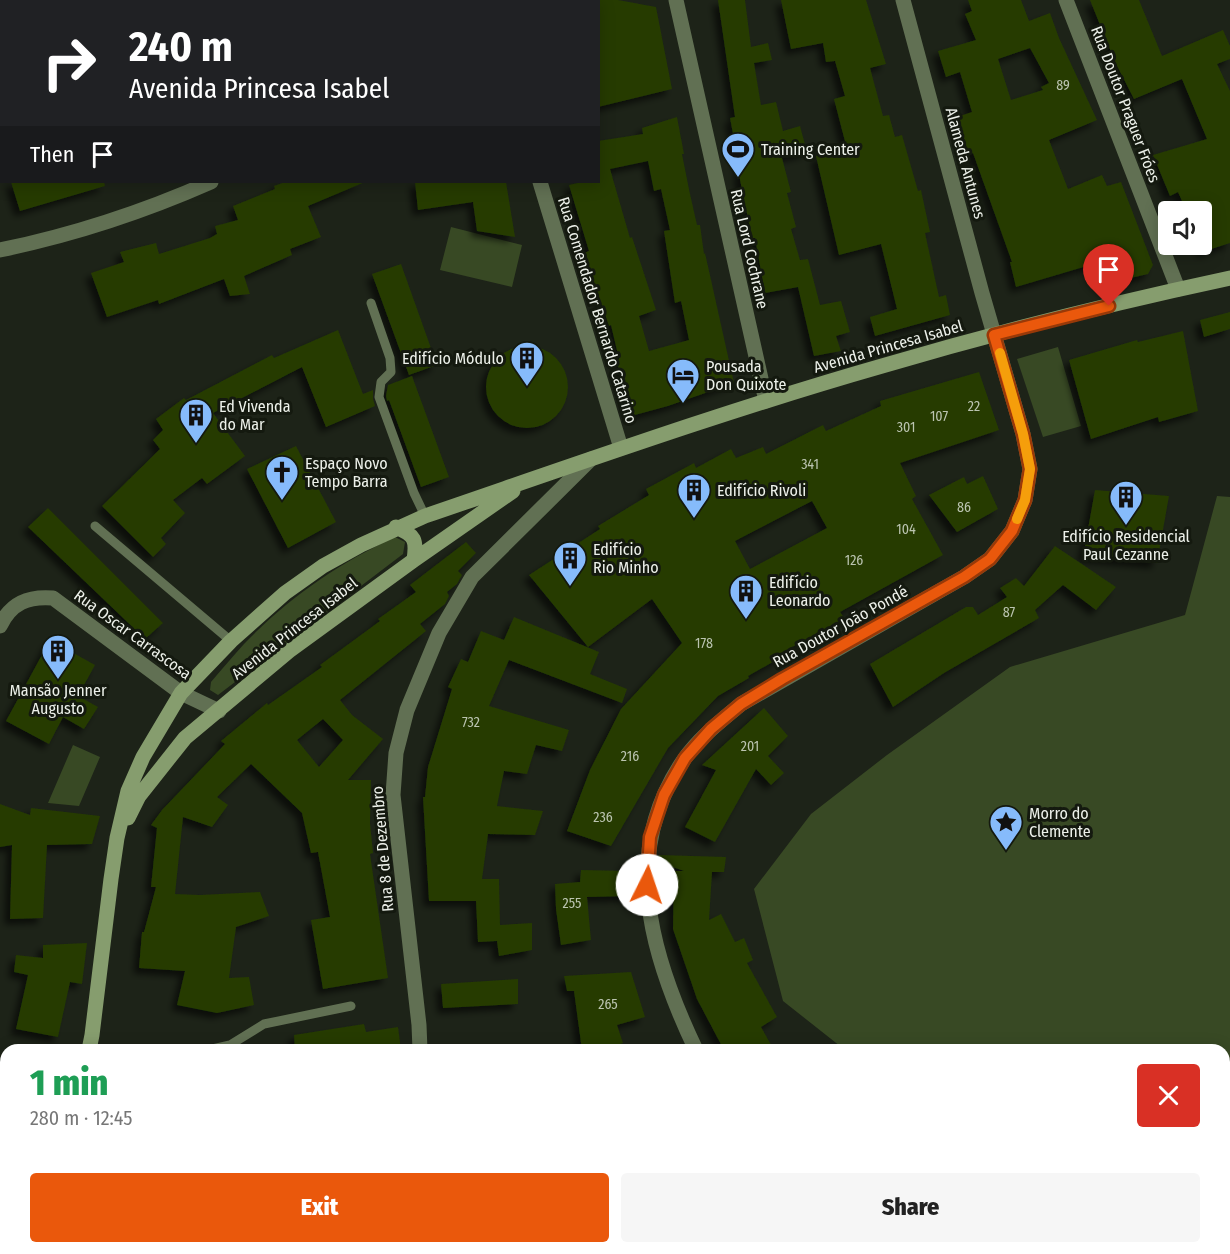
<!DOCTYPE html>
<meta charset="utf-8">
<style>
:root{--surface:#fff;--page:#f6f6f6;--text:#222;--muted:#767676;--accent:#ea580c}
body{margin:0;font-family:"Fira Sans Condensed",sans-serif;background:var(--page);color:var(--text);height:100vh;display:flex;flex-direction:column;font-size:22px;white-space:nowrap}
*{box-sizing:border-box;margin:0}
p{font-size:20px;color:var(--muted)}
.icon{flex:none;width:33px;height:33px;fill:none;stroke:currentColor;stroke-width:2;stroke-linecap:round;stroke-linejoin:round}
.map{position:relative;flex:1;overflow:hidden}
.sheet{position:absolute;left:0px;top:1044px;width:1230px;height:210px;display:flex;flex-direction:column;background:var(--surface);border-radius:18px 18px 0 0;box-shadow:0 3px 15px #0003}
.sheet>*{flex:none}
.guide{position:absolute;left:0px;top:0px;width:600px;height:183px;box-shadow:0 3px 15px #0003;background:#202124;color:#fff;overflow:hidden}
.fabs{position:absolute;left:1158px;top:201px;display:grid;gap:12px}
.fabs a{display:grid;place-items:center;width:54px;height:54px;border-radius:6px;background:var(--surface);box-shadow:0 3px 15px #0003;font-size:30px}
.pin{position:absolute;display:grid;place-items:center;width:51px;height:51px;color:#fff;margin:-62px -26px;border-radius:50% 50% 50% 0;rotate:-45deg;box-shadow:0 0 6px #0007}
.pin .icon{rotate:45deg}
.me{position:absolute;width:66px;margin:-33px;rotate:4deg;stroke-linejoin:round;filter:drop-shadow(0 0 4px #0008)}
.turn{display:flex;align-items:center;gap:21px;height:126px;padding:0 30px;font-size:27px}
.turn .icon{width:78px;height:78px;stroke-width:2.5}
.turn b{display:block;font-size:42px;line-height:51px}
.then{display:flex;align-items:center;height:57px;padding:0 30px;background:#0003;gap:12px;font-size:22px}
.round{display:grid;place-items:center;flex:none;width:63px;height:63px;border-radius:6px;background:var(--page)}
.overview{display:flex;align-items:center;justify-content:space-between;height:102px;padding:0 30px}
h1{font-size:36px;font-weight:800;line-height:45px;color:#1e9e55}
.primary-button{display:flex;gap:12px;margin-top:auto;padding:12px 30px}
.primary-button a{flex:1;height:69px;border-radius:6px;background:var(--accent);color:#fff;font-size:24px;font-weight:800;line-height:69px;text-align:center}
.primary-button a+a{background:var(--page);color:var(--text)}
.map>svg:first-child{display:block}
</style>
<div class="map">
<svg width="1230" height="1254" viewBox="0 0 1230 1254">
<defs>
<filter id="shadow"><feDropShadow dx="-5.5" dy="5.5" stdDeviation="3" flood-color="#0009"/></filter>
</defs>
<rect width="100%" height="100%" fill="#1d2318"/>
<path fill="#384924" d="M451 227 522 245 512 287 440 270Z
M1058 347 1081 426 1043 437 1017 359Z
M1217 496 1230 497V1232L1224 1231V1050H845L783 1001 754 889 811 814 887 755 1010 667 1185 615Z
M395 537 405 542 403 554 218 695 210 690 211 682C222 669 233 656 244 644 287 599 339 563 395 537Z
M73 745 100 757 79 806 48 803Z"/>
<path fill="#253b02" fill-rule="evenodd" filter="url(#shadow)" d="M598 0H618L656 7 672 89 598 107Z
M718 0H745L751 47 768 43 772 60 754 63 761 105 776 102 783 131 800 126 807 152 782 158 791 192 787 193 796 227 791 229 800 260 808 259 820 305 841 301 850 332 836 336 841 351 814 356 798 287 765 293 755 238H752L739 175H741L730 118 735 117Z
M781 0H866L886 64 870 68 883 116 889 115 895 137 902 135 918 191 921 190 930 232 925 233 939 297 946 295 950 315 875 336 870 317 897 309 881 244 839 255 816 156 847 149 834 99 845 96 835 61 826 62 823 43 791 49Z
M968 0H1021L1029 21 1050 13 1059 38 1097 120 1049 140 1068 189 1102 175 1107 186 1121 182 1153 265 1148 274 1104 284 1097 263 1016 287 1010 262H1012L973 153 969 155 957 117 972 112 960 72 946 77 938 51 976 40 965 14 972 11ZM1030 48 1049 83 1041 87 1043 90 1011 100 998 59Z
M1090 0H1139L1162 56 1223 30 1230 46V59L1217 64 1230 91V243L1202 252V212H1187L1178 192 1170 196 1153 155 1207 139 1182 79 1134 99 1115 62Z
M677 117 684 154H682L690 194 697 225H700L704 254 705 253 734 383 668 406 631 416 616 360 619 359 611 325 609 326 584 253 589 251 569 185 582 182H598V141L643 134 642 128ZM648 161 654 191 661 189 670 230 664 231 675 303 681 301 689 340 649 351 639 316 656 310 632 237 630 238 610 169Z
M11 182H104L105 186 20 211Z
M285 182H365L308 206 321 237 290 249 292 255 244 276 250 294 230 296 224 279 159 304 158 300 107 317 91 273 124 262 120 252 156 243 159 254 210 238 217 234 215 226 238 220 233 206 275 189 274 186Z
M415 182H506L515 237 477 231 473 202 418 210Z
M401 264 437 365 409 375 372 274Z
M1230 312V329L1204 337 1200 320Z
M338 330 363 394 373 390V399L375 406 326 427 302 367 213 413 245 456 207 484 202 478 173 500 185 513 161 538 166 544 153 557 102 506 160 449 153 440 163 430 156 419 184 398 186 400 272 355 274 358Z
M1183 331 1198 411 1159 422 1158 417 1091 439 1069 360 1137 340 1138 342Z
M486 387a41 41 0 1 1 82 0a41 41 0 1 1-82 0Z
M979 372 999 430 900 463 916 496 912 499 943 555 840 612 845 619 790 648 792 651 748 676 749 678 718 696 668 748 611 846 567 831 590 770 621 709 682 643 652 599 588 647 529 575 600 529 598 526 649 495 646 489 694 463 696 468 731 449 736 458 763 447 766 454 823 425 826 431 881 406 880 401ZM812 501 827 528 750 569 735 541Z
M412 376 449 477 421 487 389 400 387 401 386 396 388 385Z
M296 446 336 522 288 548 247 469Z
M983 476 998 509 957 532 929 495 964 477 967 484Z
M1095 490 1169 496 1157 563 1083 557Z
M48 508 163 623 145 639 28 527Z
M466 542 476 553 458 571 462 575 457 584 447 592 449 596 445 604 420 624 426 631 340 700 352 715 383 739 348 780H371L370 823 373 853 370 854 388 978 323 989 311 920 330 917 318 852 311 853 302 813 251 764 217 797 228 805 212 827 183 817 175 894 200 895 260 892 269 916 236 927 229 978 249 977 254 1005 217 1013 177 1005 185 971 139 968 142 932H144L156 887H151L157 828 151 825 162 810 225 744 221 741 267 703 268 705 322 667 320 665 380 621 378 619 416 592 410 585ZM323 719 343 740 319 767 297 740Z
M1055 546 1116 587 1096 610 1063 585 1035 610 1039 618 944 673 893 707 870 664 966 607H973L978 615 1007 597 1000 588 1016 578 1024 586Z
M514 617 599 652 590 674 627 689 622 703 509 660 489 706 569 730 562 751 536 745 527 774 504 771 497 806 543 811 535 835 488 834 482 879H499L500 925 532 923V950L499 956 497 941 478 942 476 901H429L423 797H425L428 767 452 689 448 687 461 659 468 662 481 631 504 640Z
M50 640 95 665 78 696 98 707 84 729 63 717 49 744 6 721Z
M764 708 788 736 768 756 784 773 771 785 756 769 715 842 685 827 716 770 702 765Z
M0 804 30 815 31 808 100 816 92 844 47 845 43 918 10 919 12 845 0 847Z
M659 855 726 857 724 872H712L709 920 721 914 735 942 744 938 753 960 747 963 777 1017 761 1027 774 1050H724L697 999 673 929 674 871H684L658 862Z
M581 870 630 871 628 896 587 897 591 940 561 945 556 909 555 884 580 882Z
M87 943 82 984 70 982 58 1037 16 1029 28 975 14 972 16 955 43 958V945Z
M631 972 645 1017 617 1025 623 1043 603 1050H582L574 991H567L564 976Z
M518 979V1004L443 1008 441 984Z
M364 1024 366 1032 398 1027 401 1050H295L294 1035Z"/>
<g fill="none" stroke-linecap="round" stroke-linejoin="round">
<path stroke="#617053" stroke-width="9" d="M371 303 390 358 391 372 381 382 379 397 414 493 425 516
M95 526 231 641
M208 1050 230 1045 264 1024 351 1006"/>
<path stroke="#617053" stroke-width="15" d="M485 0 486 2
M676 0 766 401
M1066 0 1178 289
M540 182 621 448
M0 250C73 235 143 212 211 182
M0 626C11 603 28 596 53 598L181 693 219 711
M420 1050 419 1025 393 795 396 753 407 710 439 633 472 577 591 459
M696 1050C651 956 619 852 685 758 700 737 721 721 741 704L964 577 990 559 1012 531 1025 500 1030 469 1023 434 982 293 903 0
M542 1248V1254
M782 1248 784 1254
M930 1248 948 1254
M397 1254 398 1248"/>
<path stroke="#617053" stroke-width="15" d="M167 2 170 0
M0 73H2"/>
<path stroke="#869d6e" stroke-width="15" d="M396 527C415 535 417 540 414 560
M128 818 139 796 185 738 289 651 414 560 513 491
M89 1050 92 1035 111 879 117 838 128 791 143 757 181 693 231 641 285 593 323 566 361 545 425 516C577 464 728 410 882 366 997 332 1113 303 1230 278
M0 1186 6 1181"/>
</g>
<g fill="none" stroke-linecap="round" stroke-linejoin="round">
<defs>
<path id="route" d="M647 885 650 837 664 795 685 758 711 729 741 704 782 679 964 577 990 559 1012 531 1025 500 1030 469 1023 434 994 335 1109 306"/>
</defs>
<use href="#route" stroke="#983908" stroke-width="15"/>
<use href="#route" stroke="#ea580c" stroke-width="10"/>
<path stroke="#f59e0b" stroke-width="10" d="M1000 353 1023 434 1030 469 1025 500 1017 519"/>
</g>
<defs>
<symbol id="stadium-pin" viewBox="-11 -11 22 30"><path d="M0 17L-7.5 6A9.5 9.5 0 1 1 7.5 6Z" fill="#86bbfb" stroke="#14190f"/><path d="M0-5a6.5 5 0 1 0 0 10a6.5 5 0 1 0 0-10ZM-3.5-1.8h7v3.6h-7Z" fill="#111"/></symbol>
<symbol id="building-pin" viewBox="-11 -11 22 30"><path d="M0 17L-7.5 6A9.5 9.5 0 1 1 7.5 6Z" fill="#86bbfb" stroke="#14190f"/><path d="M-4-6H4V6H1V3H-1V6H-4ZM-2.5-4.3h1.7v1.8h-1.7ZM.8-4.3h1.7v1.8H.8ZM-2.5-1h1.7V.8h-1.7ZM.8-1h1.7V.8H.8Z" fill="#111"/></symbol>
<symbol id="hotel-pin" viewBox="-11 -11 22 30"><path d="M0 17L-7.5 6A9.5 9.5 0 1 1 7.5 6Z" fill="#86bbfb" stroke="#14190f"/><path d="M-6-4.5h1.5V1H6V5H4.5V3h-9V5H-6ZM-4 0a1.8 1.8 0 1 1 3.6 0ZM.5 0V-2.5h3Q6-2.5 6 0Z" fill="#111"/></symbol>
<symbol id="church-pin" viewBox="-11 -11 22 30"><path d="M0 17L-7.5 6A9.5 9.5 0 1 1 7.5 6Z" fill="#86bbfb" stroke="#14190f"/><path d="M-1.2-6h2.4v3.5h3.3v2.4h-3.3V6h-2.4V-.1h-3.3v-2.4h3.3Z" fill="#111"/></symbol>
<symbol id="sight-pin" viewBox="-11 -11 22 30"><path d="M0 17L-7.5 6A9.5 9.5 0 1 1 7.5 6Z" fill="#86bbfb" stroke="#14190f"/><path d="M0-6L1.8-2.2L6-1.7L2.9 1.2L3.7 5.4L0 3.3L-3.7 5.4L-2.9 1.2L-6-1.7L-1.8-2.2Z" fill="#111"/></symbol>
</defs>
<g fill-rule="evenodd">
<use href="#stadium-pin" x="719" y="130" width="38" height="52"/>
<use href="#building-pin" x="508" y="339" width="38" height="52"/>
<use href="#hotel-pin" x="664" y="356" width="38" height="52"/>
<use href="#building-pin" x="177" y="396" width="38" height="52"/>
<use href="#church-pin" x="263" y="453" width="38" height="52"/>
<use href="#building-pin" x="675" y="471" width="38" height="52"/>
<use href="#building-pin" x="1107" y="478" width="38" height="52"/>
<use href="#building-pin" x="551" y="539" width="38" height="52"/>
<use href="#building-pin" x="727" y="572" width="38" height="52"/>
<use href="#building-pin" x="39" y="632" width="38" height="52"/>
<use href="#sight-pin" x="987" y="803" width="38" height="52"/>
</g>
<g text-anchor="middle" stroke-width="6" stroke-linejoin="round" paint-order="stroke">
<g font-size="14" fill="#bbc4b0">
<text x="1063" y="90">89</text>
<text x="974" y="411">22</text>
<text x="939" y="421">107</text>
<text x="906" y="432">301</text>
<text x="810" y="469">341</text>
<text x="964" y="512">86</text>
<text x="906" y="534">104</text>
<text x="854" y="565">126</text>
<text x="1009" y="617">87</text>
<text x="704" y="648">178</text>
<text x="471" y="727">732</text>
<text x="750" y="751">201</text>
<text x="630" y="761">216</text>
<text x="603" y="822">236</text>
<text x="572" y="908">255</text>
<text x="608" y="1009">265</text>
</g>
<g font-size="16" fill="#edf1ea" stroke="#14190f">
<text transform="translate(1126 104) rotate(69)" y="6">Rua Doutor Praguer Fróes</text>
<text transform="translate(966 163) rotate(75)" y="6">Alameda Antunes</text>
<text transform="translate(750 249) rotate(77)" y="6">Rua Lord Cochrane</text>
<text transform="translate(598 310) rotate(73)" y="6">Rua Comendador Bernardo Catarino</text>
<text transform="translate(888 346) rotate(-16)" y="6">Avenida Princesa Isabel</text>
<text transform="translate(840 626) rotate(-29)" y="6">Rua Doutor João Pondé</text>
<text transform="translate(294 628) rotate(-38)" y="6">Avenida Princesa Isabel</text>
<text transform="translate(133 634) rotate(36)" y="6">Rua Oscar Carrascosa</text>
<text transform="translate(382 849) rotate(-95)" y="6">Rua 8 de Dezembro</text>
</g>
<g font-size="16" fill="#edf1ea" stroke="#14190f" text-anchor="start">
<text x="761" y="155">Training Center</text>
<text x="504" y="364" text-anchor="end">Edifício Módulo</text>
<text x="706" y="372">Pousada<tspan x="706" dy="18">Don Quixote</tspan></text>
<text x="219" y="412">Ed Vivenda<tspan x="219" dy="18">do Mar</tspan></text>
<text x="305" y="469">Espaço Novo<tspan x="305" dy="18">Tempo Barra</tspan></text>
<text x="717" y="496">Edifício Rivoli</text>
<text x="1126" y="542" text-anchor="middle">Edifício Residencial<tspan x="1126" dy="18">Paul Cezanne</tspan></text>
<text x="593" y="555">Edifício<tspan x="593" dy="18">Rio Minho</tspan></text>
<text x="769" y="588">Edifício<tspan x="769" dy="18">Leonardo</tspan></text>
<text x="58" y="696" text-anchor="middle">Mansão Jenner<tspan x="58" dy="18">Augusto</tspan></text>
<text x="1029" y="819">Morro do<tspan x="1029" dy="18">Clemente</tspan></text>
</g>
</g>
</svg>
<div class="fabs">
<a><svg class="icon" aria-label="sound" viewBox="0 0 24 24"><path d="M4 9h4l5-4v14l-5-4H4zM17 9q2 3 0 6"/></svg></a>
</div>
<div class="pin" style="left:1109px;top:306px;background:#d93025"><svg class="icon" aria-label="arrive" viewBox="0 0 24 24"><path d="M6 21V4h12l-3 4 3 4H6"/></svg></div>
<svg class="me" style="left:647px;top:885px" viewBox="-20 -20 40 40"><circle r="19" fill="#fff"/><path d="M0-13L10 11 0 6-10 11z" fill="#ea580c"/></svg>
<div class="guide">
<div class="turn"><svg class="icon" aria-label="right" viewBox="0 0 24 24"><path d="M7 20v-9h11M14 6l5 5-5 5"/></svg><div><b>240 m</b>Avenida Princesa Isabel</div></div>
<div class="then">Then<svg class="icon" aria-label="arrive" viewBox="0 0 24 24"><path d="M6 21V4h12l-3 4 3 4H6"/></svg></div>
</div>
<section class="sheet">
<div class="overview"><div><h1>1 min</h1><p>280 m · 12:45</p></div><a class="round" style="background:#d93025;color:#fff"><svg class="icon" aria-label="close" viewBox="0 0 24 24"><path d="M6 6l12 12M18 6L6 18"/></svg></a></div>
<div class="primary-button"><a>Exit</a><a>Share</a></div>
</section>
</div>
